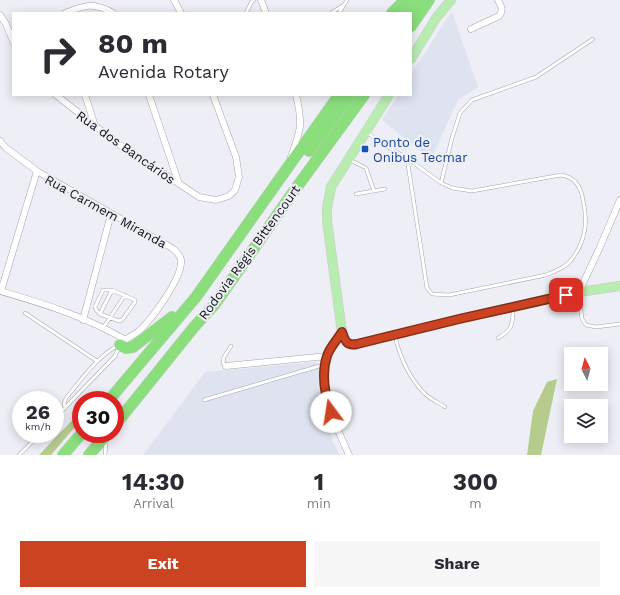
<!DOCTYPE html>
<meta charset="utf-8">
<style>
:root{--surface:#fff;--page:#f7f7f7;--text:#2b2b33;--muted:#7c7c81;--accent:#cc4321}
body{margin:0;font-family:"Work Sans",sans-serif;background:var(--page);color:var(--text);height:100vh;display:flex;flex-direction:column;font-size:15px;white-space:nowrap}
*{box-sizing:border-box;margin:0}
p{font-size:13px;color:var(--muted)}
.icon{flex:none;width:22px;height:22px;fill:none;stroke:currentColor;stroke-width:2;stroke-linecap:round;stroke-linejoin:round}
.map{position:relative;height:455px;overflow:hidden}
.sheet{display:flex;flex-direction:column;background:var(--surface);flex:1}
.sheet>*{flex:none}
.guide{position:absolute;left:12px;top:12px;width:400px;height:84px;border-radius:0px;box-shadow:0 2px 10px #0003;background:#fff;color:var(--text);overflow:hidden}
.needle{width:26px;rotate:354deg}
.fabs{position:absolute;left:564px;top:347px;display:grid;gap:8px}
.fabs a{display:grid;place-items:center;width:44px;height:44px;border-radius:0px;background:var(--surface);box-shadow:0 2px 10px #0003;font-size:20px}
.speed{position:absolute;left:12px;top:391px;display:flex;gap:8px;font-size:20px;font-weight:700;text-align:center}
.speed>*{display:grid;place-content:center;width:52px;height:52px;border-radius:50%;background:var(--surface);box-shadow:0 2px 10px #0003;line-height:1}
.speed small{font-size:10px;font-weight:400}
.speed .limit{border:6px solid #d22;background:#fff;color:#111}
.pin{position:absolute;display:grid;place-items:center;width:34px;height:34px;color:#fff;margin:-17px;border-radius:8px;box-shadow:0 2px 6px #0006}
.me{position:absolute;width:44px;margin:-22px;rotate:346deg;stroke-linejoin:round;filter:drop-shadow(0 0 3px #0008)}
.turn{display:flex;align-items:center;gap:14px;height:84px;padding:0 20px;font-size:18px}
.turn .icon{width:52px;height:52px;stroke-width:2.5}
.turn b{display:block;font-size:28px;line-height:34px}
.eta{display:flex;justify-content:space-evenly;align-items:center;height:68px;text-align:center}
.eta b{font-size:24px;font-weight:700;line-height:28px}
.primary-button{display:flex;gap:8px;margin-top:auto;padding:8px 20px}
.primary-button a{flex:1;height:46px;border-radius:0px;background:var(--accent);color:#fff;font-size:16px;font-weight:700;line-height:46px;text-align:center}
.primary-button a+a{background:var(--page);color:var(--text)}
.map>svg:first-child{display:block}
</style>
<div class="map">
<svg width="620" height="455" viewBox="0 0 620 455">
<rect width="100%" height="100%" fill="#eeeff6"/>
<path fill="#dfe3f0" d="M452 11 478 87 458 100 431 159 382 120 398 95H411V74Z
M316 362 321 369 319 404 333 442 340 455H143L205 372Z"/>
<path fill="#b5cc8d" d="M557 379 541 455H527L533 411 547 382Z
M81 411V420L51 455H39Z"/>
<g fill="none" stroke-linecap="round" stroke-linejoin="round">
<defs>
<path id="lane" d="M246 13 251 3 254 0
M331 13 344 5
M339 13 347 0
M367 132 379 142 407 158 441 183 452 188 472 191 561 175C575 177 581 186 583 200 588 222 586 240 572 259 566 267 556 271 546 275L449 295 432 294 427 288 407 158
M350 160 366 168 374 191
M441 183 452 138 460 113 472 100 536 77 593 39
M356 194 385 189
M112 290 135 300V302L122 320 119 321 100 314Z
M579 294 582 319 586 325 596 327 620 324
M25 313 97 361
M100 314 96 310 95 307 103 290H112
M103 328 125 295
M395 336C400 358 408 376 424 393 430 399 439 403 445 407
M498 338C512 330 513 325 513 309
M226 366 223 363 224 357 231 346
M204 400 326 364
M65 408 64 404 66 398C81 380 96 358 117 346
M55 418 115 356 119 347
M19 455 40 434
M105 455 106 441"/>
<path id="street" d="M174 0 181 13
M261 0 266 13
M65 13C85 5 94 2 113 13
M0 15 6 24 13 41
M471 29 499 16C504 10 501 6 498 0
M56 95 117 143 147 164 163 173 199 197 216 200 229 196 235 190 239 177 236 157 213 95
M85 95 95 126
M149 95 179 184
M0 141 6 148 37 171 172 248C176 251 180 255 181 260 183 277 152 319 139 331 133 336 125 338 120 345
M291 157C301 129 303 124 296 95
M0 291C42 303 86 317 124 339
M1 291 37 171
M579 292 600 247 620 200
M83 320 111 214
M342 332C337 340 330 347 327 356 317 388 336 426 349 455
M226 366 327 356"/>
<path id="primary" d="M411 59 436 18 451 0
M389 95 331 187 327 208V221L342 332C345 341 347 346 357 344L459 319 579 292 620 286"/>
<path id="highway" d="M392 13 404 1
M408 13 417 0
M411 26 429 0
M309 151 350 95
M120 345 126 348 133 347 172 317
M109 400 196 297 339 95
M115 425 194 327 215 304 294 191 364 95
M63 455 81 434
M89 455 107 434"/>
</defs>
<use href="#lane" stroke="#a5a6ac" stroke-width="4"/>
<use href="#street" stroke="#a5a6ac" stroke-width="7"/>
<use href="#primary" stroke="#cacacb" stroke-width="10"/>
<use href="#highway" stroke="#cacacb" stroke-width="12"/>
<use href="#lane" stroke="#fff" stroke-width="3"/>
<use href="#street" stroke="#fff" stroke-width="6"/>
<use href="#primary" stroke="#b9ecb0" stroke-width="9"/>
<use href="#highway" stroke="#8adf7c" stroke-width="11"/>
</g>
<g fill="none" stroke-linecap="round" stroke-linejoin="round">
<defs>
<path id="route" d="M331 412C325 395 321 374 327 356 330 347 337 340 342 332 345 341 347 346 357 344L459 319 566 295"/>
</defs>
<use href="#route" stroke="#852c15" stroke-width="10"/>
<use href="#route" stroke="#cc4321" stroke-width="7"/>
</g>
<rect fill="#1a4fb4" stroke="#eeeff6" stroke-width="1.5" x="361" y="145" width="8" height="8" rx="2"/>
<g text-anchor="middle" stroke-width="4" stroke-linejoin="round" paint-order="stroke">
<g font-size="13" fill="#164399" stroke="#eeeff6" text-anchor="start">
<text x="373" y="147">Ponto de<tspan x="373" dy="15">Onibus Tecmar</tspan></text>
</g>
<g font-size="13" fill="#101012" stroke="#eeeff6">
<text transform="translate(126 147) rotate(35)" y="5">Rua dos Bancários</text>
<text transform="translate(106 211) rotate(29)" y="5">Rua Carmem Miranda</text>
<text transform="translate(249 252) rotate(-54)" y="5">Rodovia Régis Bittencourt</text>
</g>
</g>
</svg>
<div class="fabs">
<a><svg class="needle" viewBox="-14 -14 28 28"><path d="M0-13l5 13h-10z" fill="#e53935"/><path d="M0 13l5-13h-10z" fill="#7c7c81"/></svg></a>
<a><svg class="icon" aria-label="layers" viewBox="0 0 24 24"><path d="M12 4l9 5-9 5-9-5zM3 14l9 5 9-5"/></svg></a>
</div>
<div class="speed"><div>26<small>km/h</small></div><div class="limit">30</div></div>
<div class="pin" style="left:566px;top:295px;background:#d93025"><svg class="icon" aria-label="arrive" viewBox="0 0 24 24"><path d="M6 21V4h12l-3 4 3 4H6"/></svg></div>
<svg class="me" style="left:331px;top:412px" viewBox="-20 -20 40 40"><circle r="19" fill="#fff"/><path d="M0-13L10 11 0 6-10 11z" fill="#cc4321"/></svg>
<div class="guide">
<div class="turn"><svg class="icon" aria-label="right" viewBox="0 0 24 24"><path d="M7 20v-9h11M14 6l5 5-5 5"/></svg><div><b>80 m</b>Avenida Rotary</div></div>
</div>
</div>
<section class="sheet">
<div class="eta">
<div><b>14:30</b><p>Arrival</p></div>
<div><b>1</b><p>min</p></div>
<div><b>300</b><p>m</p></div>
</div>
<div class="primary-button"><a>Exit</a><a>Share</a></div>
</section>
